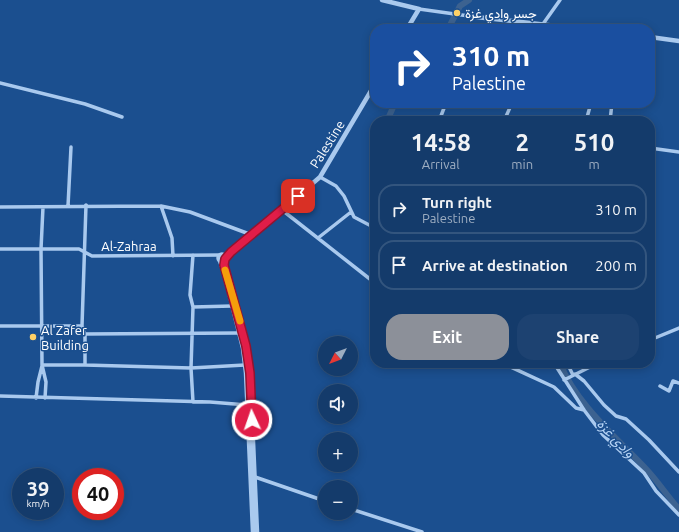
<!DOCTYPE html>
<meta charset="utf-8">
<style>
:root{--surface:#143b6b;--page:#1d4271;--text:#f1f3f6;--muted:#9dadc1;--line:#33557e;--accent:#8c9099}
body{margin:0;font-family:Ubuntu,Vazirmatn,sans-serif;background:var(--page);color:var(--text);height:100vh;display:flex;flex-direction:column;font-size:15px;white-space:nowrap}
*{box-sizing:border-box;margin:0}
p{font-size:13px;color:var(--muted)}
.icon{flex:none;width:22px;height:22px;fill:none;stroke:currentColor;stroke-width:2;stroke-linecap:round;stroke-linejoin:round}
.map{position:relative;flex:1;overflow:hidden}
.details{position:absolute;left:370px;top:116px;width:285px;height:252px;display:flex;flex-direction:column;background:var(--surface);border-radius:16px;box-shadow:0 2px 10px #0003,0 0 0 1px var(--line)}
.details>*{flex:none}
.banner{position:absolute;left:370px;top:24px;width:285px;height:84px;border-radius:16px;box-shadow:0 2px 10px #0003,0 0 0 1px var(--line);background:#1a4fa0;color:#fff;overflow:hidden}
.needle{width:26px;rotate:228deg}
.buttons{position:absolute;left:318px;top:336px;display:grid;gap:8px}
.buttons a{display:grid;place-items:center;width:40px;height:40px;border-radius:50%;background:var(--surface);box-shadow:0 2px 10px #0003,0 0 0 1px var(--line);font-size:20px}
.speed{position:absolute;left:12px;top:468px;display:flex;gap:8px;font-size:20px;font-weight:700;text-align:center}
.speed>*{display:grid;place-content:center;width:52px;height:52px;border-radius:50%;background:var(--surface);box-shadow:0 2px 10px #0003,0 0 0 1px var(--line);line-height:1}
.speed small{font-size:10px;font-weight:400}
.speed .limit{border:6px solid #d22;background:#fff;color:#111}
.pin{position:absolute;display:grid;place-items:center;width:34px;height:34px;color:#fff;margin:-17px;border-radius:8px;box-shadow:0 2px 6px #0006}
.me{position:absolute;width:44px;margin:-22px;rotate:357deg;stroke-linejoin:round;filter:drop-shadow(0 0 3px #0008)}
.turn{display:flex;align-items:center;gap:14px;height:84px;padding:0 16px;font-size:18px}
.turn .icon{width:52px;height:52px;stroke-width:2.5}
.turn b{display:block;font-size:28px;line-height:34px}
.eta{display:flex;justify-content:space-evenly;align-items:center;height:68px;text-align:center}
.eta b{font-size:24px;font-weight:600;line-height:28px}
.cta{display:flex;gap:8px;margin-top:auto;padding:8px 16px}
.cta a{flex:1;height:46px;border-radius:16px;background:var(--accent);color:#fff;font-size:16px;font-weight:600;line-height:46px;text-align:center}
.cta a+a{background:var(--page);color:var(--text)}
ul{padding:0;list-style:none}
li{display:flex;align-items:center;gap:12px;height:50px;margin:0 8px 6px;padding:0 8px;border:2px solid var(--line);border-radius:16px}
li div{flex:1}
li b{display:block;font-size:15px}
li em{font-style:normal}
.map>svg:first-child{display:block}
</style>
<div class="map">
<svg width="679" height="532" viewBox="0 0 679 532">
<rect width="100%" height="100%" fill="#1b4f8f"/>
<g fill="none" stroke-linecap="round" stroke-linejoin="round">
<path stroke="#3c6290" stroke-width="6" d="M448 29 460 6 469 0
M387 121 395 103
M560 363C576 404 618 439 648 471 659 483 668 497 679 509"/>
<path stroke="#a9c9ee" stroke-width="3.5" d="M419 9 476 17
M543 24 560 0
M0 83 85 104 122 117
M458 103 482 105 483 103
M439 121 446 103
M504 121 512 103
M586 121 591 103
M610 121 612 103
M650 148 679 152
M320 177 336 186 344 196 354 217 375 228
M86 205 82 326 85 334V365L191 368 245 365
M68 206 71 147
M161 206 190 212 252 235
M0 207 161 206 172 238 173 256
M43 207 41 249 42 365 46 382 45 398
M282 210 375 283
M318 238 351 212
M0 249H79L92 256 221 255
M193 307 232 306
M0 326H82
M85 334 239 333
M650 340 679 328
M502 363 554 387 576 408 584 410
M554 363 584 410 603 435 644 473 656 491 679 515
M567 363 573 375
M42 365H85
M575 374 584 381 604 405 616 416 626 419 649 440 679 472
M564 380 598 363
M660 386 669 391 673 381 679 383
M0 396 210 402 247 405
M36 398 38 382 42 366
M193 402 191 368 193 307 190 295 193 255
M255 477 325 501
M351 509 422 532"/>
<path stroke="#a9c9ee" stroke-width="4.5" d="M382 0 419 9 407 29
M476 17 583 29
M650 37 679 41
M218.5 258a3.5 3.5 0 1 1 7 0a3.5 3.5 0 1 1-7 0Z
M225 259 224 267 239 317 250 373 257 532
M225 259 320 177 375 84
M220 261 223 269
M230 296 243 348 246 373 253 532"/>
</g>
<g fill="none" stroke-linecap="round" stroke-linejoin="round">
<defs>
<path id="route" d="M252 420 250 373 246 346 224 265 225 259 231 252 298 196"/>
</defs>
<use href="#route" stroke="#92132f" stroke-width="10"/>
<use href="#route" stroke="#e11d48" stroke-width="7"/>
<path stroke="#f59e0b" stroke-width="7" d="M225 270 240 321"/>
</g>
<g fill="#ffd166" stroke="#1b4f8f" stroke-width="1.5">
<circle cx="457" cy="13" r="4"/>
<circle cx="33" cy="337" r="4"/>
</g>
<g text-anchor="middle" stroke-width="3" stroke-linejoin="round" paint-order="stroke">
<g font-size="13" fill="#fff" stroke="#1b4f8f" text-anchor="start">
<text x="465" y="18">جسر وادي غزة</text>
<text x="41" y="335">Al Zafer<tspan x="41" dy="15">Building</tspan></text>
</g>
<g font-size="13" fill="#fff" stroke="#1b4f8f">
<text transform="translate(327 144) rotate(-58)" y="5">Palestine</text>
<text x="129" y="251">Al-Zahraa</text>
</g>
<g font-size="14" font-style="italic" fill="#b5d3f5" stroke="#1b4f8f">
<text transform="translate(616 438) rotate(46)" y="5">وادي غزة</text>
</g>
</g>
</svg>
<div class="buttons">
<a><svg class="needle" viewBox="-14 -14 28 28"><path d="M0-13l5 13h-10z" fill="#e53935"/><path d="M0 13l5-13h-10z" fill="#9dadc1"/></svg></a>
<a><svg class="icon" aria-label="sound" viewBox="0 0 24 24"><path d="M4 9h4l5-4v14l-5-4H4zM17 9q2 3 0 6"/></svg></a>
<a>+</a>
<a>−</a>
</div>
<div class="speed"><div>39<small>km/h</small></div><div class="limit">40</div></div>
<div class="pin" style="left:298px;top:196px;background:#d93025"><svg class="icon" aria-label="arrive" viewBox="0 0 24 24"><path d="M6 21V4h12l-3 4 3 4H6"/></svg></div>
<svg class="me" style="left:252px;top:420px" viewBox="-20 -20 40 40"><circle r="17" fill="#e11d48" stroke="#fff" stroke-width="3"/><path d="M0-11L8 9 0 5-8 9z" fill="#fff"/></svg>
<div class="banner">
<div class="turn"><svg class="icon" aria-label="right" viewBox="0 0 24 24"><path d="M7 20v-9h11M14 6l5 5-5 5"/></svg><div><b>310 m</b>Palestine</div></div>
</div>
<section class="details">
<div class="eta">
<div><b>14:58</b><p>Arrival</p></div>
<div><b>2</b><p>min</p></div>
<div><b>510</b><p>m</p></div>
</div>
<ul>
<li><svg class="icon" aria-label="right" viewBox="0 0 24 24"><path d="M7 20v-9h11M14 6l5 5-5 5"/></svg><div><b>Turn right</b><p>Palestine</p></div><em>310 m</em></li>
<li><svg class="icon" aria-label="arrive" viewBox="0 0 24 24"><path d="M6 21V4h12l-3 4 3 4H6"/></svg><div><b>Arrive at destination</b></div><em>200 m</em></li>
</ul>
<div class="cta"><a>Exit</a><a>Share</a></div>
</section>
</div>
